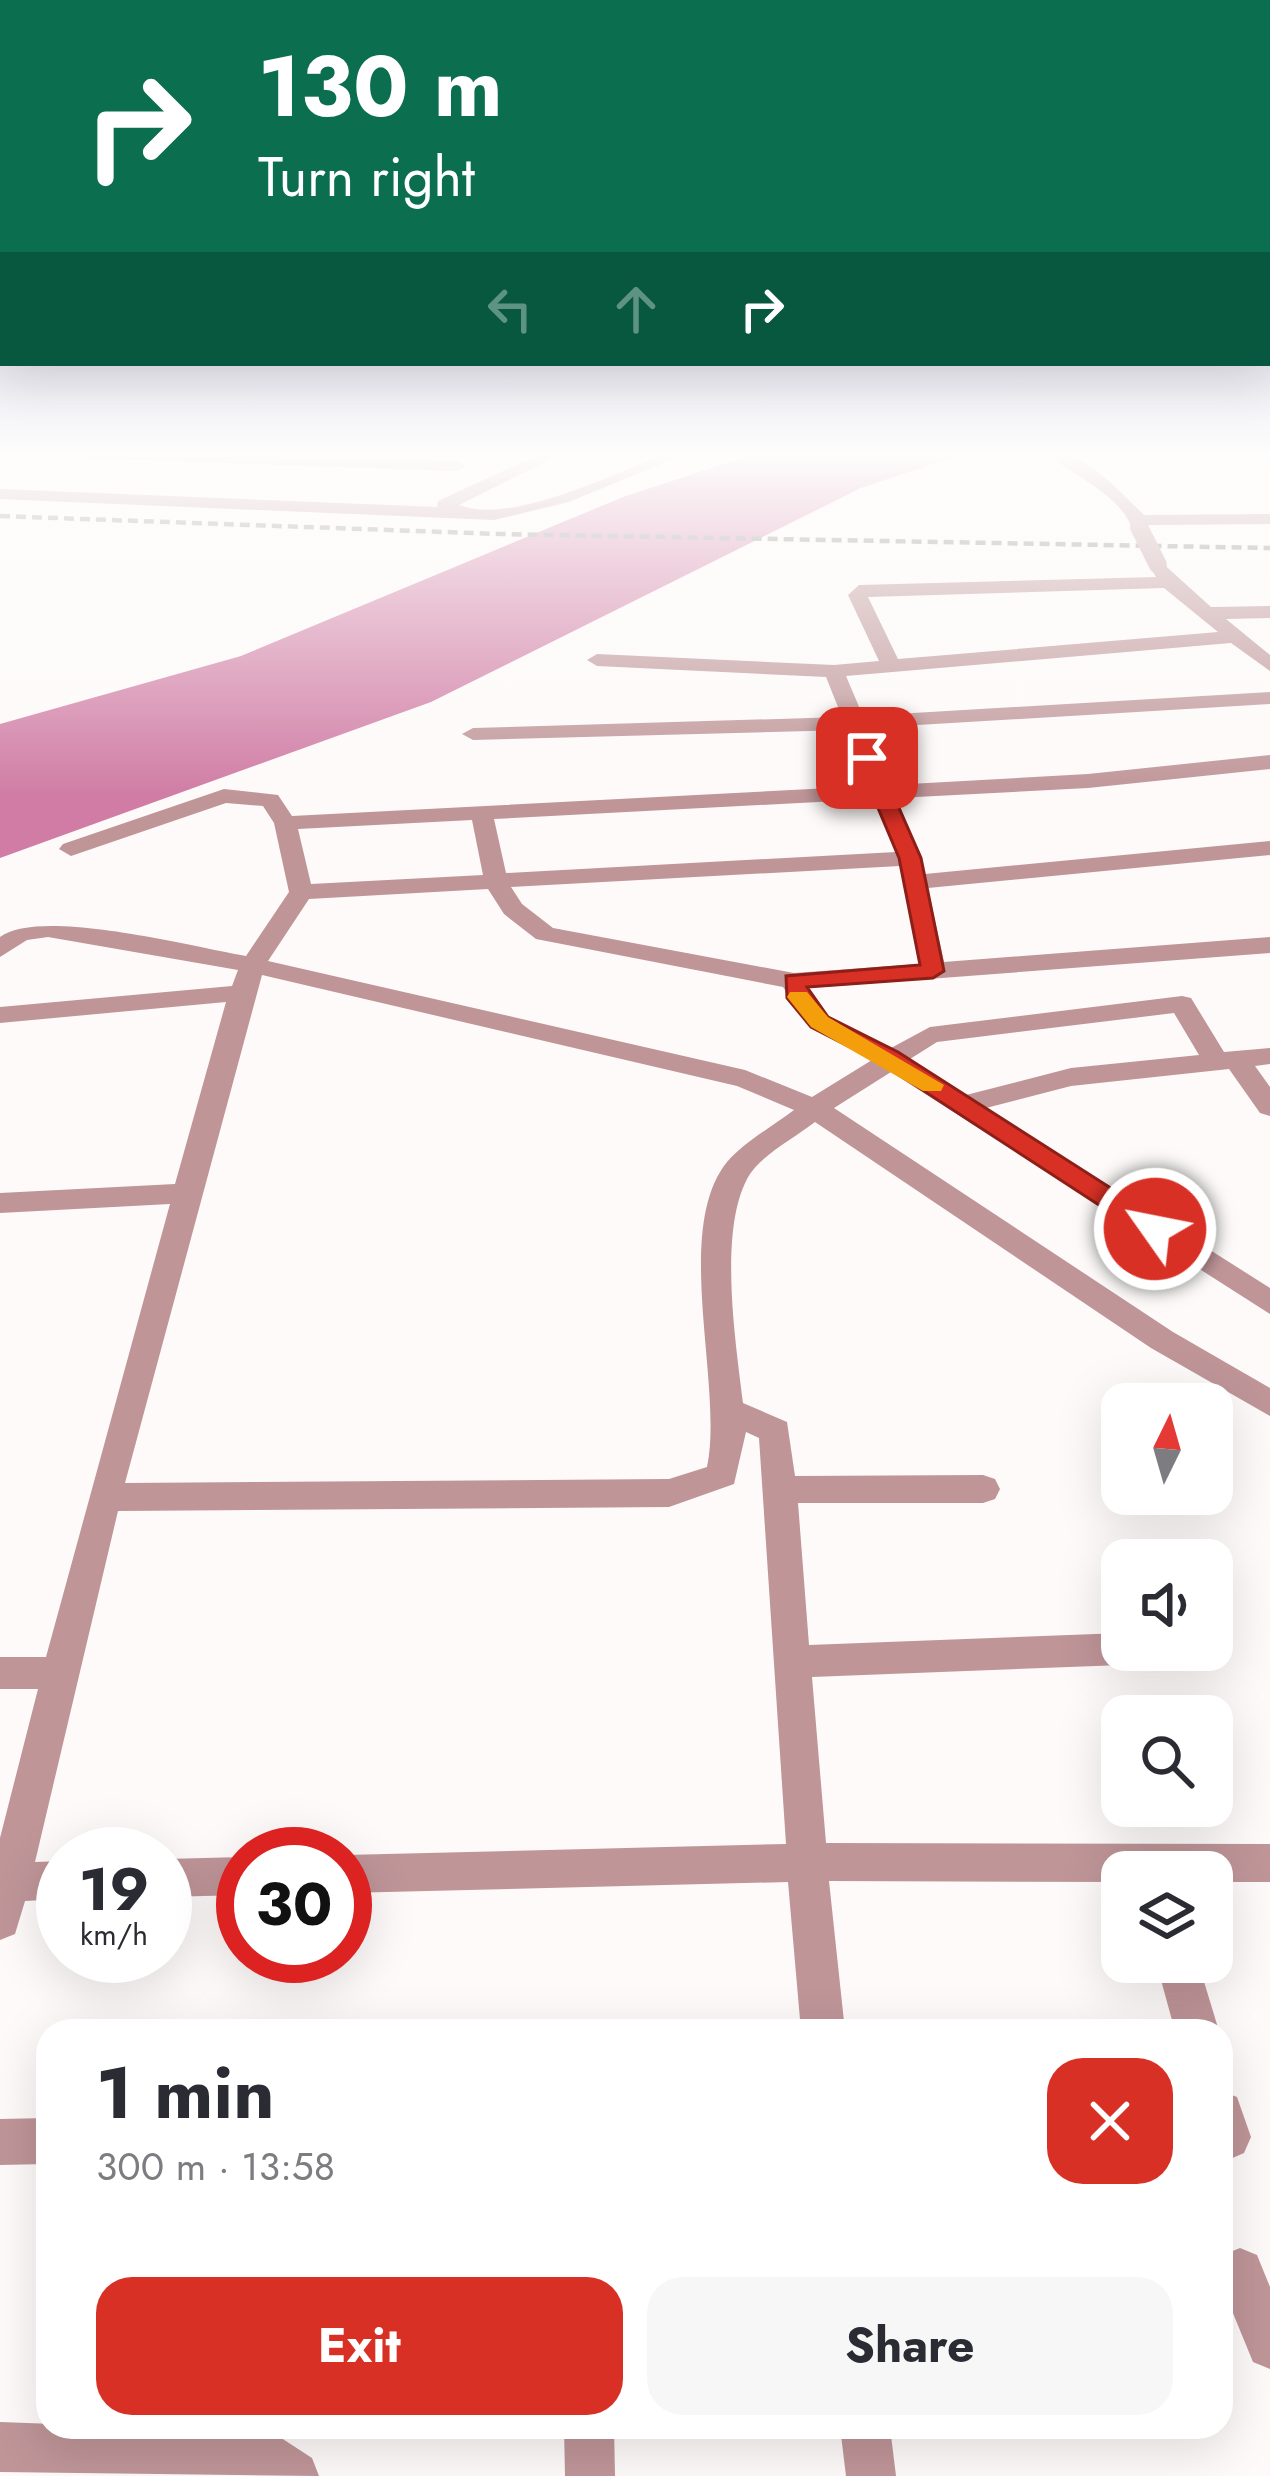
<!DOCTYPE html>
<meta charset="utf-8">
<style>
:root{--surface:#fff;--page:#f7f7f7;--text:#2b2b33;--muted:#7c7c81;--accent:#d93025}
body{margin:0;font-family:Jost,sans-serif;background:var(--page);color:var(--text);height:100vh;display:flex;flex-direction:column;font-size:45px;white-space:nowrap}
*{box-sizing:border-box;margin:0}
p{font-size:39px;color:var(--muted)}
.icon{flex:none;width:66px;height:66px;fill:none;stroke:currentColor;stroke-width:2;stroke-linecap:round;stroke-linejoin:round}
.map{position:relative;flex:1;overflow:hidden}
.sheet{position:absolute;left:36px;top:2019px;width:1197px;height:420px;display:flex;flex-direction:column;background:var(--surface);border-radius:36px;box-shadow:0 12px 48px #0002}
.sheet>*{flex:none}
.top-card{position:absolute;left:0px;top:0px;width:1272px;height:366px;box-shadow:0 12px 48px #0002;background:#0b6e4f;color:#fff;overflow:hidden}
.needle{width:78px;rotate:5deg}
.controls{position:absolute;left:1101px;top:1383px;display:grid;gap:24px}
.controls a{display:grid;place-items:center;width:132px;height:132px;border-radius:24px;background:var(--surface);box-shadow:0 12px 48px #0002;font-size:60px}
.speed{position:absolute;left:36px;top:1827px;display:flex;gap:24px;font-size:60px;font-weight:700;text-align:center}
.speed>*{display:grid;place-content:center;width:156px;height:156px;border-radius:50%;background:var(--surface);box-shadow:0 12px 48px #0002;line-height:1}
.speed small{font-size:30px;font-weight:400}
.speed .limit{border:18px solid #d22;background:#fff;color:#111}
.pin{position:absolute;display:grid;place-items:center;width:102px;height:102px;color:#fff;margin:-51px;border-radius:24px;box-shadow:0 6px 18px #0006}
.me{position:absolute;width:132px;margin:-66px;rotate:303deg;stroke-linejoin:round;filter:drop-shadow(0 0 9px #0008)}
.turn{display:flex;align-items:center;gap:42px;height:252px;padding:0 60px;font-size:54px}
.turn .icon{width:156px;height:156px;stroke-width:2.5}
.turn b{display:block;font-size:84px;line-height:102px}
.lanes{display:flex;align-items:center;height:114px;padding:0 60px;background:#0003;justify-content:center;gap:60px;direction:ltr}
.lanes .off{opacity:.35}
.round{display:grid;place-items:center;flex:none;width:126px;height:126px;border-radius:36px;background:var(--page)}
.overview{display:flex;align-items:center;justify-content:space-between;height:204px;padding:0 60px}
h1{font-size:72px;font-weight:700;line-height:90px}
.action{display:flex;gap:24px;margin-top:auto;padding:24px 60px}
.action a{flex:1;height:138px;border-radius:36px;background:var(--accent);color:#fff;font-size:48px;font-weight:700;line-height:138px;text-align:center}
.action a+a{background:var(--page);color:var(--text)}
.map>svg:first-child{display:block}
</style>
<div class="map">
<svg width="1270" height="2476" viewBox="0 0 1270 2476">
<rect width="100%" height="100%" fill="#fdfaf9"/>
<path fill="#d07ca4" d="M763 451H972L861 488 431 702 0 858V724L241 656 623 497Z"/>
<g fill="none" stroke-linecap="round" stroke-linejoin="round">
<path fill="#bf9598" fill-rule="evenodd" d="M14 451 457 461 465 466 457 471 22 456Z
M546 451H567L459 505C512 526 620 471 671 451H693L569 502 494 520 0 499V489L437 507 438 501Z
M1044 451C1084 450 1116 488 1144 515L1270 514V524L1148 525 1145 531H1133C1122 494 1070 475 1044 451Z
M1158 559 1211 607 1270 606V618L1226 619 1270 655V671L1231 643 846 676 863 716 1270 692V704L868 728 891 785 1088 774 1270 755V769L1088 788 897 798 925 874 1270 841V855L928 888 944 962 1270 937V953L809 988 829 1016 891 1048 930 1027 1182 996 1191 998 1224 1052 1270 1048V1064L1255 1066 1270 1087V1116L1260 1113 1229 1069 1071 1086 986 1108 1270 1288V1314L891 1072 834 1108 1173 1332 1270 1388V1416L1151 1348 815 1122C796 1137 763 1154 750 1174 717 1226 736 1344 743 1403L787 1422 795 1476 983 1475 995 1479 1000 1489 995 1499 983 1503H798L809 1645 1122 1633V1650H1140L1135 1660 1122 1665 812 1677 826 1843 1270 1844V1882H1212V1872H1122V1882L829 1881 845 2031H801L788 1882 345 1893V1855L786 1844 759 1438 746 1432 734 1484 669 1507 118 1511 35 1862 63 1861V1899L25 1901 15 1934 0 1940V1838L38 1689H0V1657H46L170 1204 0 1213V1193L175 1184 226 1002 0 1023V1007L232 986 238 970 48 937 27 940 0 957V937C40 907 193 947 246 956L289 892 274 823 263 806 226 803 71 856 59 849 63 844 224 789 278 795 292 816 869 786 847 730 473 740 462 734 473 728 842 717 826 677 597 666 587 660 597 654 834 665 879 661 848 595 859 585 1156 577 1149 565ZM1164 588 1218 632 898 659 868 597ZM875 799 896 852 506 873 494 819ZM472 820 483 875 311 884 298 829ZM900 866 919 964 794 973 553 928 522 904 511 887ZM488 889 504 914 536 939 783 987 811 1028 872 1060 812 1097 745 1070 268 961 309 899ZM262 975 737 1086 794 1110C773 1126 744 1142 727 1162 672 1230 724 1387 707 1467L669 1479 125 1483ZM1174 1013 1199 1055 1071 1068 966 1095 910 1059 937 1042Z
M243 1857V1895L165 1897V1859Z
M1156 1962H1198L1219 2031H1175Z
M1221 2091 1237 2097 1251 2137 1244 2153 1228 2160 1221 2157Z
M48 2118V2164L0 2165V2119Z
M1240 2248 1257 2255 1270 2287V2369L1253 2362 1221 2284 1223 2255Z
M0 2422 272 2432 312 2458 319 2476 0 2472Z
M564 2427H614L615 2476H565Z
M840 2427H890L896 2476H846Z"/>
<path stroke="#84807e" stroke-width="4.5" stroke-dasharray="10 6" stroke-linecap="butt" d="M0 516 500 534 1270 548"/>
<path stroke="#bf9598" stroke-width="18" d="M1139 527 1158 565"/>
</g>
<linearGradient id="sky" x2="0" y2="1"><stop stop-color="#9e9ecd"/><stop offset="0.57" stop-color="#fefdfc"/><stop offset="1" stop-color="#fefdfc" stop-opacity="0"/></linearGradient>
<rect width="1270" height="797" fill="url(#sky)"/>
<path fill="#d93025" stroke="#8d1f18" stroke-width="3" d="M867 752 877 758 921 858 944 971 933 978 807 987 828 1017 898 1052 1164 1222V1235H1145L881 1063 811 1027 787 998 786 976 920 965 899 858 857 758Z"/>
<path fill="#f59e0b" d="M790 992H807L828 1017 944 1085 941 1091H923L811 1027 787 997Z"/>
</svg>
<div class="controls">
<a><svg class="needle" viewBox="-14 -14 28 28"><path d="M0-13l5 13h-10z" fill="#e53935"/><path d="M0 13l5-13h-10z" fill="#7c7c81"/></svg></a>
<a><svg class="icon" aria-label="sound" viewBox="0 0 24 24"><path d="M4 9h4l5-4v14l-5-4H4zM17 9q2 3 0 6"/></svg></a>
<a><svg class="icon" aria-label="search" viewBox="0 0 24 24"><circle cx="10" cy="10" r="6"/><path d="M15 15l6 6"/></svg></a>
<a><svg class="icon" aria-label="layers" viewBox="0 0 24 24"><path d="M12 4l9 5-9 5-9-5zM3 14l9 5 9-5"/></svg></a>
</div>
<div class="speed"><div>19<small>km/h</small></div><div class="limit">30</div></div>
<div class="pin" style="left:867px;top:758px;background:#d93025"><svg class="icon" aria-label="arrive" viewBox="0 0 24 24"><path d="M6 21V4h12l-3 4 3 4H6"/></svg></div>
<svg class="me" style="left:1155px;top:1229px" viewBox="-20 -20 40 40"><circle r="17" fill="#d93025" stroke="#fff" stroke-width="3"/><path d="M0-11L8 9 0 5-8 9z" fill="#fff"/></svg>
<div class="top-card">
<div class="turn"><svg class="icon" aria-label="right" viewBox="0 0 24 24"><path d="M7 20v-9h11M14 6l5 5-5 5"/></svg><div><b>130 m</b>Turn right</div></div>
<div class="lanes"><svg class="icon off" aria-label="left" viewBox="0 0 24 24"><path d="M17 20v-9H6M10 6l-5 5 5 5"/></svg><svg class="icon off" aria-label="ahead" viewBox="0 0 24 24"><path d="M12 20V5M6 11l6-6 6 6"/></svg><svg class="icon" aria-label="right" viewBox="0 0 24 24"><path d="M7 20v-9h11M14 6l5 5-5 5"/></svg></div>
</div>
<section class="sheet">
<div class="overview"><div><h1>1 min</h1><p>300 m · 13:58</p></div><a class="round" style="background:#d93025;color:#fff"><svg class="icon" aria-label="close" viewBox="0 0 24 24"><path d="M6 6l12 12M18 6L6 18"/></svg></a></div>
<div class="action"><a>Exit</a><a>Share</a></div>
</section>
</div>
